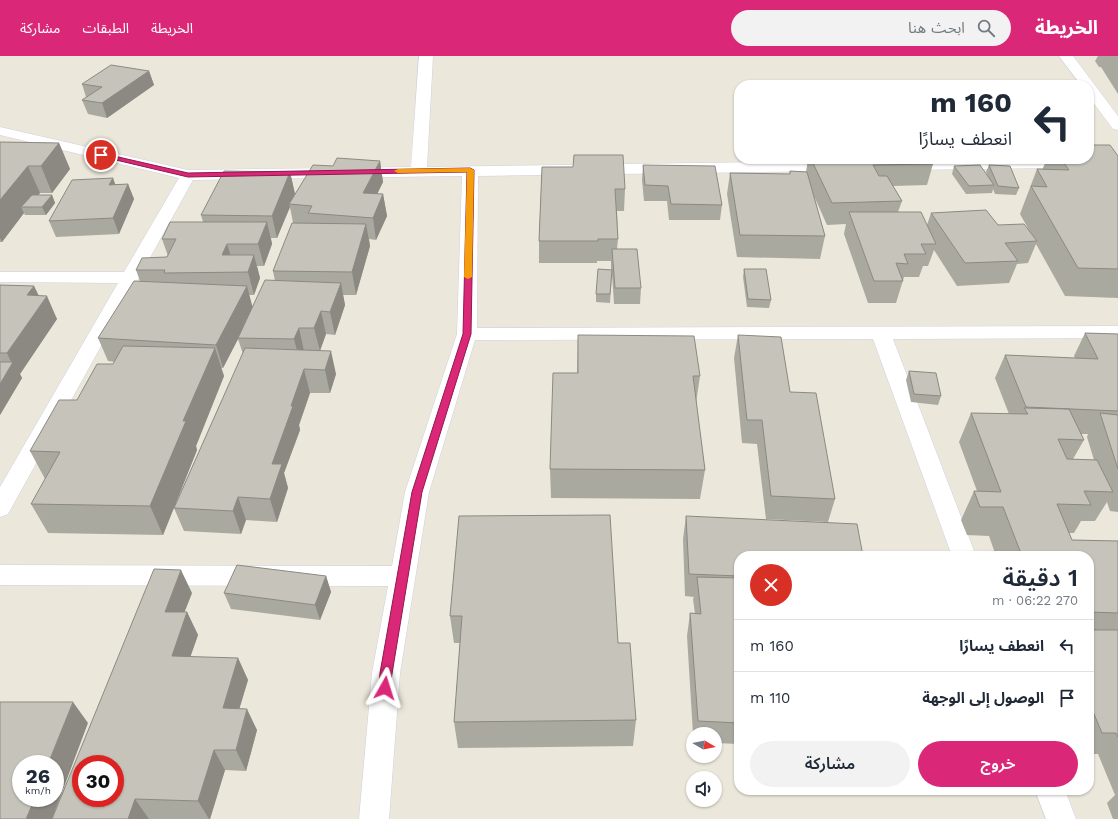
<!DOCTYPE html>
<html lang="ar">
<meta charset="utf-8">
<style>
:root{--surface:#fff;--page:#f2f2f3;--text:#1f2937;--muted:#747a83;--line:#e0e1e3;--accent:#db2777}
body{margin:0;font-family:"Work Sans","Noto Sans Arabic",sans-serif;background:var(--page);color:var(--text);direction:rtl;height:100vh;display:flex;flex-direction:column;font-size:15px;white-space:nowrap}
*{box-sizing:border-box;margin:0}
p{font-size:13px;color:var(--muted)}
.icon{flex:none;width:22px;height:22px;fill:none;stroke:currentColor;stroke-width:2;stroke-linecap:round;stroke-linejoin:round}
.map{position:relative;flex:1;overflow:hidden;direction:ltr}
.details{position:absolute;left:734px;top:495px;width:360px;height:244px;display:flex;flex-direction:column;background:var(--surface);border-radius:16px;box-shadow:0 1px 3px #0004;direction:rtl}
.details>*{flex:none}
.top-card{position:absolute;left:734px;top:24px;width:360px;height:84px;border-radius:16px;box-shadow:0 1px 3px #0004;direction:rtl;background:#fff;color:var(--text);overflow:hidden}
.needle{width:26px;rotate:100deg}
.fabs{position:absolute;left:686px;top:671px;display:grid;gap:8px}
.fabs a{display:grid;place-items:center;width:36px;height:36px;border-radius:50%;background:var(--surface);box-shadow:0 1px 3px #0004;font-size:20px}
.speed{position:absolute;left:12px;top:699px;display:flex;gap:8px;font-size:20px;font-weight:700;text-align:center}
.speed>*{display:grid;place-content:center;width:52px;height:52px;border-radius:50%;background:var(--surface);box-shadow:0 1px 3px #0004;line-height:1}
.speed small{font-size:10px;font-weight:400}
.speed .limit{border:6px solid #d22;background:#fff;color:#111}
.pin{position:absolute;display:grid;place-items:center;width:34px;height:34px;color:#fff;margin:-17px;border:2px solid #fff;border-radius:50%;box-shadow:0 1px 4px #0007}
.me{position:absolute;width:44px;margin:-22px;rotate:6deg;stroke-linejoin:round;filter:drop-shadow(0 0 3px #0008)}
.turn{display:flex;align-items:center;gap:14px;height:84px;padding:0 16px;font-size:18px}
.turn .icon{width:52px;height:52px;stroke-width:2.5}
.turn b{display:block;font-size:28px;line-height:34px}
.round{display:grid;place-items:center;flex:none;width:42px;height:42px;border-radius:21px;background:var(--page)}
.head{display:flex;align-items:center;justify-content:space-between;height:68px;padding:0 16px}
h1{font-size:24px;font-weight:600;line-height:30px}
.action{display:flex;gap:8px;margin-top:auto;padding:8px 16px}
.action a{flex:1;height:46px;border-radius:24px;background:var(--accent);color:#fff;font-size:16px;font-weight:600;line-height:46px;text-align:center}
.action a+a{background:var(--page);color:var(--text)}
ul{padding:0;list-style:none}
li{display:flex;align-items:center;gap:12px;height:52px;padding:0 16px;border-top:1px solid var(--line)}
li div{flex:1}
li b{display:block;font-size:15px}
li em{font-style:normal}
header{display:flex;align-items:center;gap:24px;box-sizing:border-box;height:56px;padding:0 20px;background:var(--accent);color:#fff}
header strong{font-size:19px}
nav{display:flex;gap:22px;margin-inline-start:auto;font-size:14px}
.search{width:280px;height:36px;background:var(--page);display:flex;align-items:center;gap:10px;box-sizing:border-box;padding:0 14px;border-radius:22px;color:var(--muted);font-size:15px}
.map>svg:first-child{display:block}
</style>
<header>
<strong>الخريطة</strong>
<div class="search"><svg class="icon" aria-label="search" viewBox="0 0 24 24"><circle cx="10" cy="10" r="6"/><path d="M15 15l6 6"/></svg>ابحث هنا</div>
<nav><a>الخريطة</a><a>الطبقات</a><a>مشاركة</a></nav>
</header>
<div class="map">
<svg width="1118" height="763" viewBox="0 0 1118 763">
<rect width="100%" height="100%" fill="#ebe7da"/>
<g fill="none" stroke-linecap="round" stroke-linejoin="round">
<defs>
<path id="minor" d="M419 0H433L427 111 836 105 842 107 844 110 842 113 836 115 478 120 477 272 1118 270V282L893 283 976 500H952L873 283 475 284 429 436 400 617 389 763H359L372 617 388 530 0 529V509L392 510 405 436 457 278 462 120 193 124 8 458 0 461V431L118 227 0 226V216H124L179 122 0 79V71L188 114 411 111Z
M1059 0H1073L1118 60V74L1113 73 1089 41V29H1081Z
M1118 101V111L904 114 898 112 896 109 898 106 904 104 1089 103V102Z
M1035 734H1065L1076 763H1046Z"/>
</defs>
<use href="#minor" stroke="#d0cfe1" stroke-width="1"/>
<use href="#minor" fill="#fff" fill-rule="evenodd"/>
</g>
<path fill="#aaa9a0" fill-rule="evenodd" d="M1098 0H1118V38L1101 11H1099L1095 5Z
M149 15 154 29 107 62 88 58 82 44 86 41 82 28Z
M0 86 59 87 70 113 52 137H40L38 139H52L55 147 46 159H25L24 157 2 186H0Z
M1118 100V242L1065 240 1036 188 1028 207 1017 208 1009 227 957 230 934 194 928 210H923L919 221H904L896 247H868L844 178 846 168 827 169 814 140 825 180 820 203 737 201 727 138 730 117 789 118 790 115 806 116 808 103H930L933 108 927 129 893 130 902 145 898 156 927 169 931 157 1030 176 1020 158 1037 113 1042 114 1047 103H1089Z
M380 105 383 126 377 138H383L387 160 376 184 369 183 370 190 356 239H343L345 249 335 279 326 278 320 294 336 318 330 337H310L299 369 300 374 284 417 288 432 277 466 246 464 241 478 184 475 174 452 163 479 48 477 31 448 45 423 30 395 77 344 115 306 108 305 98 282 140 225 136 214 167 201 168 200 162 183 203 166 201 159 290 116 295 138 294 139 333 110ZM290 151 293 167 273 215 275 225 252 250 249 239H254L260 222 257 210H264L272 188 271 182H277ZM238 283 243 298 174 452 197 394 196 390 224 320 221 312H223Z
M643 109 722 149 720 164H669L667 145H644L642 124Z
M989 109 1019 132 1016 139 995 138 993 133 992 137 966 138 952 118 954 110 988 120 986 116Z
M542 111 625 133 624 155H617L618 183 617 193 641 232 640 248H614L612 218 610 247 596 246V238L611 214V205H597V207H539V185Z
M113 122 115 128H128L134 143 119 178 56 181 49 165Z
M744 213 771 244 769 252 747 251 743 221Z
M0 229 34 230 39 240 57 263 20 318 22 322 0 359Z
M1085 277 1118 278V456L1110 455 1107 446 1095 465H1081L1074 477H1069L1072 484 1118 485V763H1113L1107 747 1115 739 1098 698H1089V500H996L989 480 967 479 961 464 974 435H977L959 386 971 357 1009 358 995 322 1005 299 1075 302 1074 300ZM1081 378H1088L1087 381 1094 404 1073 403 1084 384Z
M578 279 700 320 696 347 705 414 700 443 551 442 550 413 577 317Z
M738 279 790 336 835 443 828 466 766 463 757 388 742 387 734 302Z
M909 315 941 340 938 349 911 346 906 324Z
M459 460 618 587 636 664 633 690 458 692 454 666 460 587H454L450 560Z
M686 460 739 500V688L715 687V678H693L687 580 690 557 695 558 693 543 694 541 685 540 683 483Z
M326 520 331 536 320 564 231 553 224 537Z
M192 537 184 556H187L198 579 190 601 238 602 248 624 239 653 257 674 246 715 225 714 210 763H52Z"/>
<path fill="#8b8982" d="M149 15 154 29 107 62 102 47Z
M59 87 70 113 52 137 41 110Z
M380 105 383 126 367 159 363 137Z
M28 110 40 137 29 151H21L24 157 2 186 0 182V144Z
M290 116 295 138 291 148H289L290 151 277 182 272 160Z
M113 122 118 137 109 129Z
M128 128 134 143 119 178 113 162Z
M383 138 387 160 376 184 373 162Z
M52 139 55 147 46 159 42 151Z
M267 166 272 188 264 210 258 188Z
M366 168 370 190 356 239 352 216Z
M227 188 234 210 222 199Z
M254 199 260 222 254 239 248 216Z
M341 227 345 249 335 279 330 256Z
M34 230 42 247 47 240 57 263 20 318 22 322 0 359V328L12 308 7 297 27 239Z
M247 230 253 253 238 282V283L223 312 216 289Z
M321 255 326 278 320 295 314 272Z
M299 272 304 295 300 306 294 283Z
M215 292 224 320 196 390 197 394 163 479 150 450 183 365Z
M331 295 336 318 330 337 325 314Z
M304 313 310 337 299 369 300 374 284 417 288 432 277 466 270 443 272 408 291 350Z
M238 441 246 464 241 478 233 455Z
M181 514 192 537 176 578 165 556Z
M326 520 331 536 320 564 315 549Z
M187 556 198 579 183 622 172 600Z
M238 602 248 624 233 674 223 652Z
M73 646 88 667 52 763H26L35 742H55V708H48Z
M247 653 257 674 246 715 236 694Z
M214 694 225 714 210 763H209L198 745Z
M135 743 149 763H128Z"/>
<path fill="#c6c4ba" stroke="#8b8982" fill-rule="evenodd" d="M111 9 149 15 102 47 82 44 102 31 82 28Z
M0 86 59 87 41 110H28L0 144Z
M1089 89H1110L1118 100V213L1078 212 1031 130 1047 131 1037 113 1069 114 1061 103H1089Z
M574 99H623L625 133H615L618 183H598V185H539L542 111H573Z
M337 102 380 105 363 137 383 138 373 162 308 157 312 150 289 148 313 109 333 110Z
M811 103H930L933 108 873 109 879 120H887L902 145 832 147Z
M643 109 715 110 722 149 671 148 668 130 645 129Z
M980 109 994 129 969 130 954 110Z
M989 109 1010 110 1019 132 998 130Z
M224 115 290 116 272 160 201 159Z
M790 115 807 116 825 180 740 179 730 117 790 118Z
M113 122 109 129 128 128 113 162 49 165 72 124Z
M32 139H52L42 151H21Z
M986 154 998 169 1024 168 1037 185 1005 187 1018 205 965 207 931 157Z
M849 156H921L936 188H921L926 198H904L908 208 896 207 903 225H874Z
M170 166H267L258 188H227L222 199H254L248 216 164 217 165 214H136L142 202 167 201 176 183H162Z
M292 167 366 168 352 216 273 215Z
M612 193H637L641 232H615Z
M598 213 612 214 610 238H596Z
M744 213H766L771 244 748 243Z
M265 224 341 227 330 256 321 255 314 272H299L294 283 238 282Z
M134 225 247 230 216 289 98 282Z
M0 229 34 230 27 239 47 240 7 297H0Z
M1085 277 1118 278V355L1026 351 1005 299 1098 303Z
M578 279 694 280 700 320H693L705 414 550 413 553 317H578Z
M738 279 781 281 790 336 816 337 835 443 771 440 762 364H747Z
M123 290 215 292 183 365H186L150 450 31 448 60 396 30 395 59 344H77L97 308H113Z
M245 292 331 295 325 314 304 313 291 350H293L272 408H282L270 443 238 441 233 455 174 452Z
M0 306H13L0 328Z
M909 315 936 317 941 340 914 338Z
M1024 352 1069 353 1084 384 1058 383 1067 403 1097 404 1113 436 1084 435 1091 449 1057 448 1072 484 1118 485V557L1089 556V500H1022L1003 451H980L974 435 1001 436 971 357 1028 358Z
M1100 357 1118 359V413Z
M610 459 618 587H630L636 664 454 666 462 560H450L459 460Z
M686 460 857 468 863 500H739V520L689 518Z
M237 509 326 520 315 549 224 537Z
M154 513 181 514 165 556H187L172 600 238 602 223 652 247 653 236 694H214L198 745 135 743 128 763H52ZM81 708H115V742H81Z
M697 521 739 522V667L698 665 690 557 701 558Z
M1089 574H1118V681L1116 677H1102L1089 646Z
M0 646H73L48 708H21V742H35L26 763H0Z"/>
<path fill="#db2777" stroke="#8e194d" d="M101 97 188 117 470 112 474 114 471 278 422 436 389 636 385 637 381 636 379 632 380 617 412 436 463 278 467 116 188 121 99 100 98 99Z"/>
<path fill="#f59e0b" d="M470 112 474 114 472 221 468 223 464 221 467 116 398 117 394 115 398 113Z"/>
</svg>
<div class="fabs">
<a><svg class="needle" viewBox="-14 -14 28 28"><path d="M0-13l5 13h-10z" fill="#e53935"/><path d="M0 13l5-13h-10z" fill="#747a83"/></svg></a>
<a><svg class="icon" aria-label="sound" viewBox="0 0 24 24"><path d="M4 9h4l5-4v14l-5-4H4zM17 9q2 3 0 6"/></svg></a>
</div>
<div class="speed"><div>26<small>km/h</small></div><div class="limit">30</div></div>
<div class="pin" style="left:101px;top:99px;background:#d93025"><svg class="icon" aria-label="arrive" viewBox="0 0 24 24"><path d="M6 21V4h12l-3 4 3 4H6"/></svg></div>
<svg class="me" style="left:385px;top:632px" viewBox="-20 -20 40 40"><path d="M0-17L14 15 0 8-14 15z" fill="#db2777" stroke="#fff" stroke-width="4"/></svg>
<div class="top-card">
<div class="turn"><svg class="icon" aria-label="left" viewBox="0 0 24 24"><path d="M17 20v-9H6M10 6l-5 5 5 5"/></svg><div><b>160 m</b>انعطف يسارًا</div></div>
</div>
<section class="details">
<div class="head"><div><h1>1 دقيقة</h1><p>270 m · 06:22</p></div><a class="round" style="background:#d93025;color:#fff"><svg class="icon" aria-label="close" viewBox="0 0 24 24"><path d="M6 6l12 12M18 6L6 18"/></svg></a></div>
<ul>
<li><svg class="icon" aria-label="left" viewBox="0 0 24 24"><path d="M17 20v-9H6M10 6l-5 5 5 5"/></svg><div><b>انعطف يسارًا</b></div><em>160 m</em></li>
<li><svg class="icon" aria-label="arrive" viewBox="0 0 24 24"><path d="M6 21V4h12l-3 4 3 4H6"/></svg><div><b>الوصول إلى الوجهة</b></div><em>110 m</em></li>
</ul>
<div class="action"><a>خروج</a><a>مشاركة</a></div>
</section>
</div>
